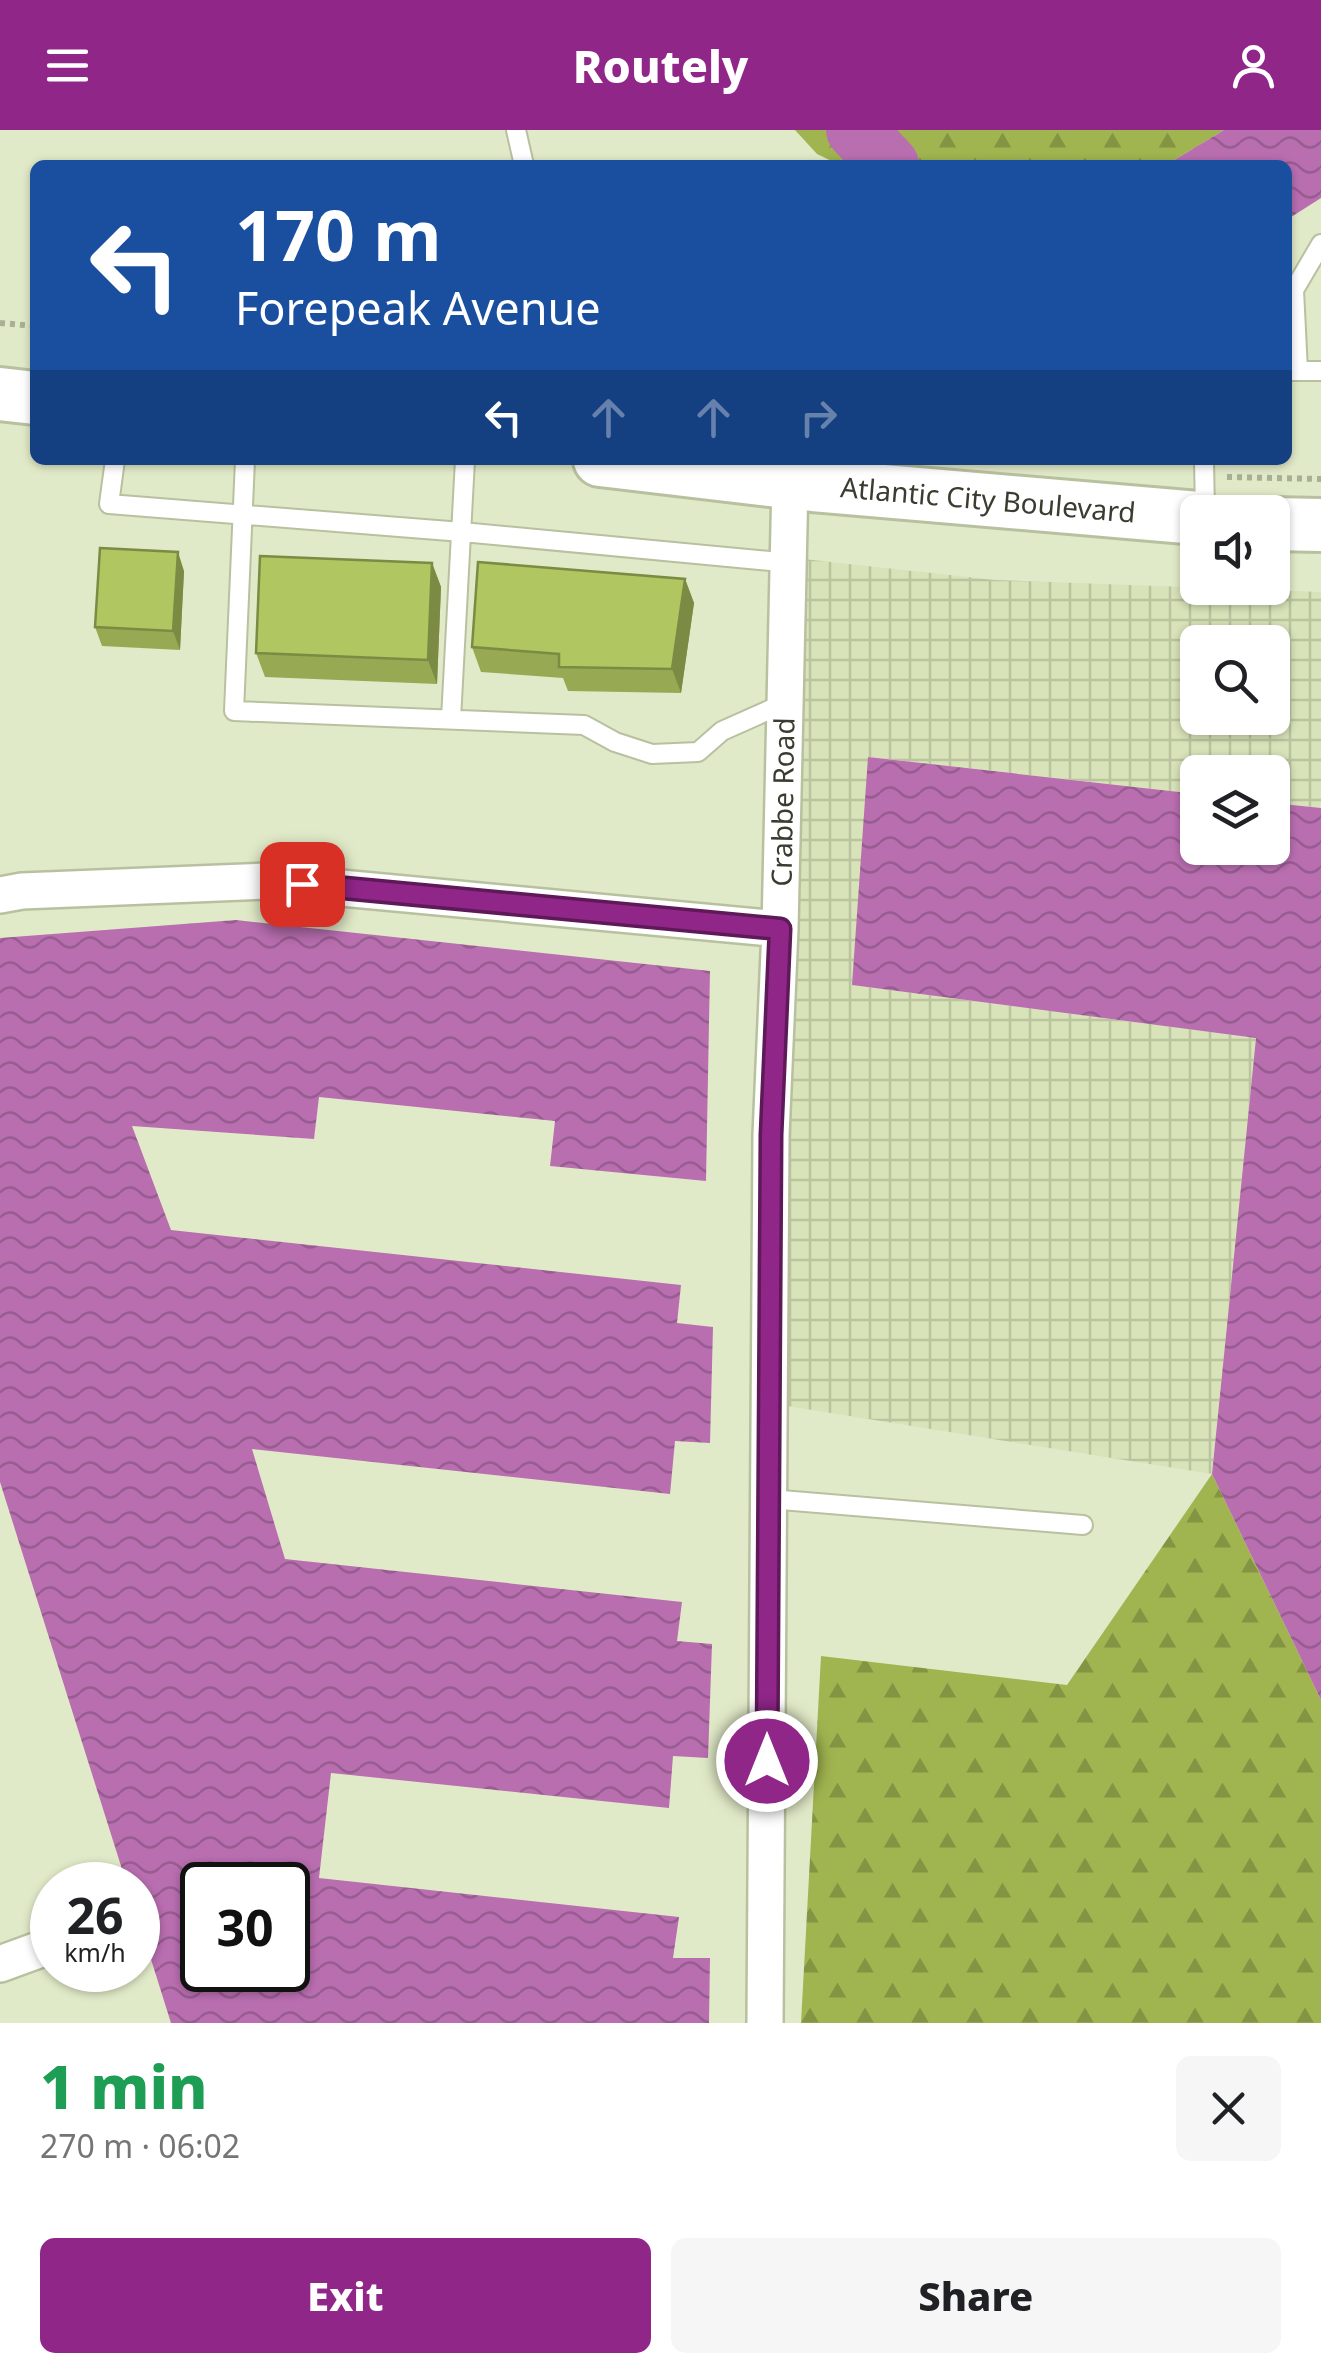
<!DOCTYPE html>
<meta charset="utf-8">
<style>
:root{--surface:#fff;--page:#f6f6f6;--text:#202124;--muted:#757577;--accent:#912689}
body{margin:0;font-family:"Noto Sans",sans-serif;background:var(--page);color:var(--text);height:100vh;display:flex;flex-direction:column;font-size:38px;white-space:nowrap}
*{box-sizing:border-box;margin:0}
p{font-size:32px;color:var(--muted)}
.icon{flex:none;width:55px;height:55px;fill:none;stroke:currentColor;stroke-width:2;stroke-linecap:round;stroke-linejoin:round}
.map{position:relative;height:1893px;overflow:hidden}
.sheet{display:flex;flex-direction:column;background:var(--surface);flex:1}
.sheet>*{flex:none}
.guide{position:absolute;left:30px;top:30px;width:1262px;height:305px;border-radius:15px;box-shadow:0 2px 8px #0004;background:#1a4fa0;color:#fff;overflow:hidden}
.buttons{position:absolute;left:1180px;top:365px;display:grid;gap:20px}
.buttons a{display:grid;place-items:center;width:110px;height:110px;border-radius:15px;background:var(--surface);box-shadow:0 2px 8px #0004;font-size:50px}
.speed{position:absolute;left:30px;top:1732px;display:flex;gap:20px;font-size:50px;font-weight:700;text-align:center}
.speed>*{display:grid;place-content:center;width:130px;height:130px;border-radius:50%;background:var(--surface);box-shadow:0 2px 8px #0004;line-height:1}
.speed small{font-size:25px;font-weight:400}
.speed .limit{border:5px solid #111;border-radius:15px;background:#fff;color:#111}
.pin{position:absolute;display:grid;place-items:center;width:85px;height:85px;color:#fff;margin:-42px;border-radius:20px;box-shadow:0 5px 15px #0006}
.me{position:absolute;width:110px;margin:-55px;rotate:0deg;stroke-linejoin:round;filter:drop-shadow(0 0 8px #0008)}
.turn{display:flex;align-items:center;gap:35px;height:210px;padding:0 40px;font-size:45px}
.turn .icon{width:130px;height:130px;stroke-width:2.5}
.turn b{display:block;font-size:70px;line-height:85px}
.lanes{display:flex;align-items:center;height:95px;padding:0 40px;background:#0003;justify-content:center;gap:50px;direction:ltr}
.lanes .off{opacity:.35}
.round{display:grid;place-items:center;flex:none;width:105px;height:105px;border-radius:15px;background:var(--page)}
.headline{display:flex;align-items:center;justify-content:space-between;height:170px;padding:0 40px}
h1{font-size:60px;font-weight:800;line-height:75px;color:#1e9e55}
.cta{display:flex;gap:20px;margin-top:auto;padding:20px 40px}
.cta a{flex:1;height:115px;border-radius:15px;background:var(--accent);color:#fff;font-size:40px;font-weight:800;line-height:115px;text-align:center}
.cta a+a{background:var(--page);color:var(--text)}
header{display:flex;justify-content:space-between;align-items:center;height:130px;padding:0 40px;background:var(--accent);color:#fff;font-size:45px;font-weight:800}
.map>svg:first-child{display:block}
</style>
<header><svg class="icon" aria-label="menu" viewBox="0 0 24 24"><path d="M4 6h16M4 12h16M4 18h16"/></svg>Routely<svg class="icon" aria-label="person" viewBox="0 0 24 24"><circle cx="12" cy="8" r="4"/><path d="M4 21q1-7 8-7t8 7"/></svg></header>
<div class="map">
<svg width="1321" height="1893" viewBox="0 0 1321 1893">
<defs>
<pattern id="industrial-grid" width="8" height="8" patternUnits="userSpaceOnUse" patternTransform="scale(2.5)"><rect width="8" height="8" fill="#d8e3b9"/><path d="M0 4h8M4 0v8" fill="none" stroke="#bac49f"/></pattern>
<pattern id="forest-firs" width="22" height="20" patternUnits="userSpaceOnUse" patternTransform="scale(2.5)"><rect width="22" height="20" fill="#a0b550"/><path d="M5 1l3.5 6h-7zM16 11l3.5 6h-7z" fill="#839443"/></pattern>
<pattern id="water-waves" width="16" height="10" patternUnits="userSpaceOnUse" patternTransform="scale(2.5)"><rect width="16" height="10" fill="#b96eb0"/><path d="M0 5q4-4 8 0t8 0" fill="none" stroke="#975c90"/></pattern>
</defs>
<rect width="100%" height="100%" fill="#e1eac8"/>
<path fill="url(#industrial-grid)" fill-rule="evenodd" d="M785 427 995 450 1321 462V678L1273 673 1272 642H1198L1197 664 869 627 852 855 1256 908 1212 1344 762 1272ZM1198 512H1272V588H1198Z"/>
<path fill="url(#forest-firs)" d="M795 0H1224L1166 35H840L817 24Z
M1212 1344 1321 1570V1893H801L821 1526 1067 1555Z"/>
<path fill="url(#water-waves)" fill-rule="evenodd" d="M1224 0H1321V68L1288 89V35H1166Z
M868 627 1197 664 1198 718H1272L1273 673 1321 678V1570L1212 1344 1256 908 852 855Z
M236 790 710 841 706 1051 550 1036 555 991 319 967 314 1009 132 996 171 1100 681 1155 677 1193 713 1197 710 1313 675 1311 670 1364 252 1319 285 1429 682 1472 677 1511 712 1514 708 1628 673 1626 669 1678 331 1643 319 1748 679 1787 673 1828H710L709 1893H171L138 1788V1755H127L0 1352V808ZM202 1755H288V1840H202Z"/>
<g fill="none" stroke-linecap="round" stroke-linejoin="round">
<path stroke="#b96eb0" stroke-width="60" d="M856 0 889 35"/>
<defs>
<path id="lane" d="M516 0 524 35
M1288 241H1321
M1298 241 1294 160 1321 114
M115 330 109 374 462 402 791 433
M245 330 234 581 584 595 615 612 652 624 698 622 722 601 785 573
M1204 330 1205 382
M451 589 465 330
M769 1369 1083 1395"/>
<path id="street" d="M0 765 22 761 266 751 780 799
M0 1834 52 1815
M765 1893 771 1005 780 799 790 351"/>
<path id="primary" d="M0 264 35 268
M600 330 813 355 1198 388
M1272 394 1321 395"/>
</defs>
<use href="#lane" stroke="#b8c19f" stroke-width="22"/>
<use href="#street" stroke="#b8c19f" stroke-width="40"/>
<use href="#primary" stroke="#b8c19f" stroke-width="58"/>
<path stroke="#a8af94" stroke-width="6" stroke-dasharray="5 5" stroke-linecap="butt" d="M0 193 35 196
M1227 347 1321 349"/>
<use href="#lane" stroke="#fff" stroke-width="18"/>
<use href="#street" stroke="#fff" stroke-width="35"/>
<use href="#primary" stroke="#fff" stroke-width="52"/>
</g>
<path fill="#97aa53" d="M432 433 441 457 437 554 265 547 256 523Z
M184 441 180 520 102 516 95 497Z
M685 449 694 473 681 563 568 561 563 548 481 542 472 517Z"/>
<path fill="#7b8b44" d="M178 422 184 441 180 520 173 501Z
M432 433 441 457 437 554 428 530Z
M685 449 694 473 681 563 672 539Z"/>
<path fill="#b0c661" stroke="#7b8b44" stroke-width="2.5" d="M100 418 178 422 173 501 95 497Z
M260 426 432 433 428 530 256 523Z
M478 432 685 449 672 539 559 537V524L472 517Z"/>
<g fill="none" stroke-linecap="round" stroke-linejoin="round">
<defs>
<path id="route" d="M302 754 780 799 771 1005 767 1631"/>
</defs>
<use href="#route" stroke="#5e1959" stroke-width="25"/>
<use href="#route" stroke="#912689" stroke-width="18"/>
</g>
<g text-anchor="middle" stroke-width="8" stroke-linejoin="round" paint-order="stroke">
<g font-size="28" fill="#393d2f" stroke="#fff">
<text transform="translate(988 370) rotate(5)" y="10">Atlantic City Boulevard</text>
<text transform="translate(783 672) rotate(-89)" y="10">Crabbe Road</text>
</g>
</g>
</svg>
<div class="buttons">
<a><svg class="icon" aria-label="sound" viewBox="0 0 24 24"><path d="M4 9h4l5-4v14l-5-4H4zM17 9q2 3 0 6"/></svg></a>
<a><svg class="icon" aria-label="search" viewBox="0 0 24 24"><circle cx="10" cy="10" r="6"/><path d="M15 15l6 6"/></svg></a>
<a><svg class="icon" aria-label="layers" viewBox="0 0 24 24"><path d="M12 4l9 5-9 5-9-5zM3 14l9 5 9-5"/></svg></a>
</div>
<div class="speed"><div>26<small>km/h</small></div><div class="limit">30</div></div>
<div class="pin" style="left:302px;top:754px;background:#d93025"><svg class="icon" aria-label="arrive" viewBox="0 0 24 24"><path d="M6 21V4h12l-3 4 3 4H6"/></svg></div>
<svg class="me" style="left:767px;top:1631px" viewBox="-20 -20 40 40"><circle r="17" fill="#912689" stroke="#fff" stroke-width="3"/><path d="M0-11L8 9 0 5-8 9z" fill="#fff"/></svg>
<div class="guide">
<div class="turn"><svg class="icon" aria-label="left" viewBox="0 0 24 24"><path d="M17 20v-9H6M10 6l-5 5 5 5"/></svg><div><b>170 m</b>Forepeak Avenue</div></div>
<div class="lanes"><svg class="icon" aria-label="left" viewBox="0 0 24 24"><path d="M17 20v-9H6M10 6l-5 5 5 5"/></svg><svg class="icon off" aria-label="ahead" viewBox="0 0 24 24"><path d="M12 20V5M6 11l6-6 6 6"/></svg><svg class="icon off" aria-label="ahead" viewBox="0 0 24 24"><path d="M12 20V5M6 11l6-6 6 6"/></svg><svg class="icon off" aria-label="right" viewBox="0 0 24 24"><path d="M7 20v-9h11M14 6l5 5-5 5"/></svg></div>
</div>
</div>
<section class="sheet">
<div class="headline"><div><h1>1 min</h1><p>270 m · 06:02</p></div><a class="round"><svg class="icon" aria-label="close" viewBox="0 0 24 24"><path d="M6 6l12 12M18 6L6 18"/></svg></a></div>
<div class="cta"><a>Exit</a><a>Share</a></div>
</section>
